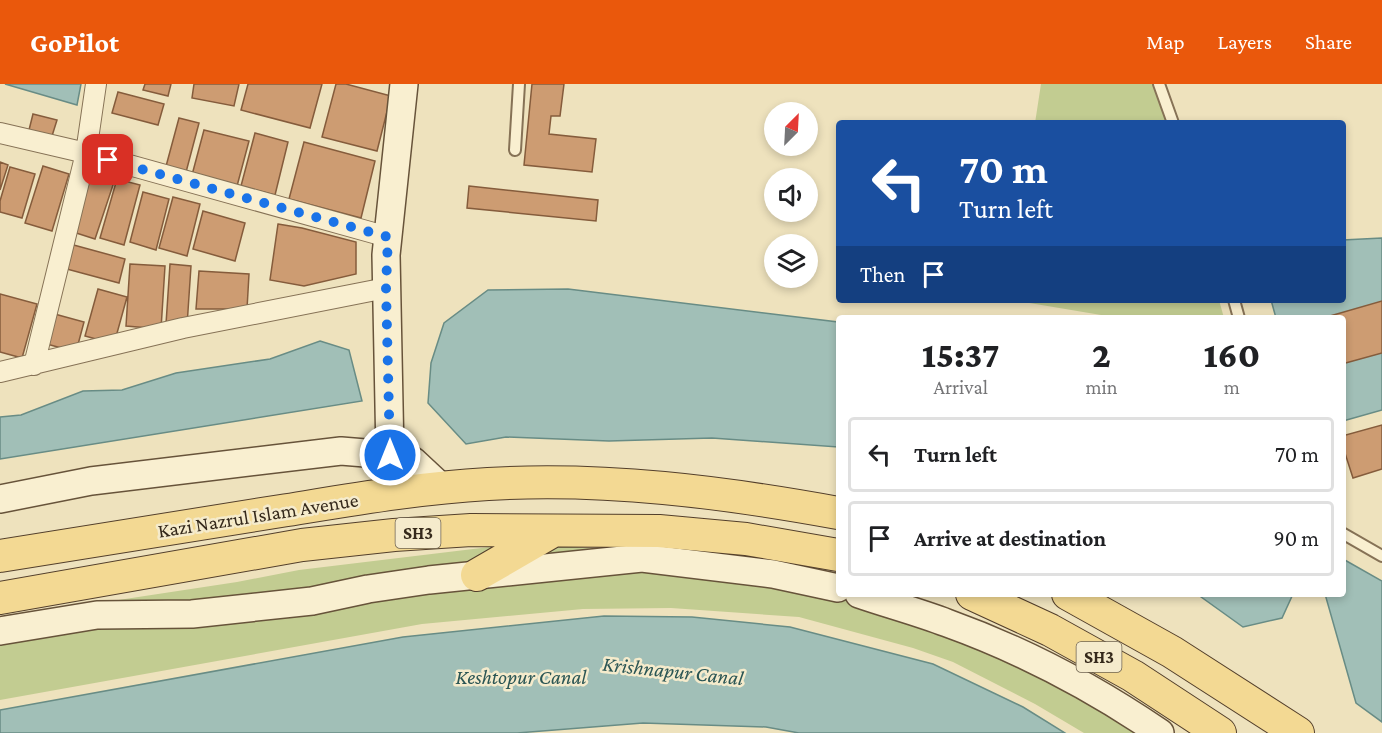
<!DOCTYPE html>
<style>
:root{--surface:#fff;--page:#f6f6f6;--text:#202124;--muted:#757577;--line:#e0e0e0;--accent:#ea580c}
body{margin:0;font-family:"Crimson Pro",serif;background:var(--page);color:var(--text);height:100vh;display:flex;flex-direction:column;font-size:22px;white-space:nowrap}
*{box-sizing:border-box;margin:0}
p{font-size:20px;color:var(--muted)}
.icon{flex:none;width:33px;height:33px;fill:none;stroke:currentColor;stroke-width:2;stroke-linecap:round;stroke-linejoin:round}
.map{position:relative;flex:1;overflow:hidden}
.side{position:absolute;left:836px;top:231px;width:510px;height:282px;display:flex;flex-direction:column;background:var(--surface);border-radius:6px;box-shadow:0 3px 9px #0003}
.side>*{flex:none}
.hud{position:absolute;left:836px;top:36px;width:510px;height:183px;border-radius:6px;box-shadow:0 3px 9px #0003;background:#1a4fa0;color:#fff;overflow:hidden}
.needle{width:39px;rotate:24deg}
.controls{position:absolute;left:764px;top:18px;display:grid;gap:12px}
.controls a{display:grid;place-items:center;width:54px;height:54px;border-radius:50%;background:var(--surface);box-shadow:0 3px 9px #0003;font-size:30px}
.pin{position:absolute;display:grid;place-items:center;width:51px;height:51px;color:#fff;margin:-26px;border-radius:12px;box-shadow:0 3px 9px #0006}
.me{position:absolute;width:66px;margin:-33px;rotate:0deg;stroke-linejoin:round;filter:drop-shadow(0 0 4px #0008)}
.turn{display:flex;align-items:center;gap:21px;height:126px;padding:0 24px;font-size:27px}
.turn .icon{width:78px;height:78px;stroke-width:2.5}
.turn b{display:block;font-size:42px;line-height:51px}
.then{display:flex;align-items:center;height:57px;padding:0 24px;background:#0003;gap:12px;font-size:22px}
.eta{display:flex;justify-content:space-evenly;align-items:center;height:102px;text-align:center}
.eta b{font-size:36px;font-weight:800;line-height:42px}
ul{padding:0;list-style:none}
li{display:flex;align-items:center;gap:18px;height:75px;margin:0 12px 9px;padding:0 12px;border:3px solid var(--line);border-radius:6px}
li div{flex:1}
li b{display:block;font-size:22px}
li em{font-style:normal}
header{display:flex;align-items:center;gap:36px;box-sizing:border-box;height:84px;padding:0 30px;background:var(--accent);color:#fff}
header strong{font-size:28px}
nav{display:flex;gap:33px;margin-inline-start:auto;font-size:21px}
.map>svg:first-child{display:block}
</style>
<header>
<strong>GoPilot</strong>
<nav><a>Map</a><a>Layers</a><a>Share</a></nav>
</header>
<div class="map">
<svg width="1382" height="649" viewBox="0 0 1382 649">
<rect width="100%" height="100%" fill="#eee2bd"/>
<path fill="#c2cc91" d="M1041 0H1157L1168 39H1035Z
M1011 216H1219L1224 234H1119Z
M498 462 574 463 658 467 838 510H885L1168 649H1084L1035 620 953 578 913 564 799 533 671 524 583 525 422 540 0 616V534L237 498 299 486Z"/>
<path fill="#a1bfb7" stroke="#688c85" stroke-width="1.5" d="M5 0H81L77 21Z
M1382 154V224L1335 234H1276L1271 216H1342L1343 156Z
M568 205 838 238V363L712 354 609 357 506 353 466 360 428 319 431 279 444 239 488 206Z
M1382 231V326L1343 337V240Z
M320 257 349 266 362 317 0 375V333L21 331 83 307 122 306 176 289 270 275Z
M1343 475 1382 497V638L1356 619 1325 510H1342Z
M1197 510H1293L1282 534 1243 543Z
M604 532 692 533 790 543 933 580 1023 623 1065 649H799L766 643 643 639 517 649H0V626L403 553Z"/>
<path fill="#cd9c72" stroke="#855c3c" stroke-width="1.5" d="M145 0H171L168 12 143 6Z
M194 0H239L234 22 192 14Z
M248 0H322L310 44 241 26Z
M336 0H346L391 12 377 67 322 53Z
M532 0H564L560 32H551L549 50 596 55 592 88 524 81Z
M118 8 164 20 158 41 112 29Z
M33 30 57 36 52 52 29 46Z
M179 34 199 39 185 92 165 86Z
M204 46 249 57 237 102 192 91Z
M255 49 288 58 275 111 241 102Z
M304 58 375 77 361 134 289 115Z
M0 78 8 81 0 106Z
M43 82 69 90 52 147 25 139Z
M10 83 35 90 22 134 0 128V117Z
M88 90 114 98 95 155 70 147Z
M117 95 140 101 124 161 100 154Z
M469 102 598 116 596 137 467 124Z
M143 108 169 115 156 166 130 158Z
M173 113 200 120 187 172 159 164Z
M203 127 245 139 235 177 193 165Z
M278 140 302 144 356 158V190L304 202 270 196Z
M70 160 125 175 119 199 63 184Z
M130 180 165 182 161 245 126 242Z
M170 180 191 182 187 242 166 240Z
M199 187 249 190 247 225H196Z
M98 205 127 213 114 260 85 252Z
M0 210 37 220 22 274 0 268Z
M1382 217V269L1342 280V234H1323Z
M51 229 84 238 76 268 43 259Z
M1382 341V385L1353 394 1342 360V352Z"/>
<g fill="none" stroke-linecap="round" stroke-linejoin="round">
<defs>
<path id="lane" d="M1159 0 1173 39
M515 66 519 0
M1234 216 1239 234
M1342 449 1382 472"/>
<path id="street" d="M0 49 86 69 388 153
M34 281 86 69 96 0
M0 288 183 244 386 204"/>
<path id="secondary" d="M390 371 386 171 404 0
M0 415 91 397 341 367 390 371 413 377 442 404
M859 510C888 520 918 528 947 539 1022 566 1094 604 1160 649
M0 547 97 531 192 530 312 517 368 505 429 496 642 474 773 490 838 504"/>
<path id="primary" d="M0 472C94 457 188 442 281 427 350 416 418 404 488 400 605 393 723 408 838 429
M477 491 553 447
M972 510 1050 546 1133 592 1220 649
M1068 510 1172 568 1298 649
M0 514 302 461 394 451 471 446 659 447 746 455 838 471"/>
</defs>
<use href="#lane" stroke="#867256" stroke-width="14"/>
<use href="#street" stroke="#867256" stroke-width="22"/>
<use href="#secondary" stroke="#67533a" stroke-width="30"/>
<use href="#primary" stroke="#533f2b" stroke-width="34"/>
<use href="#lane" stroke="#f9efd0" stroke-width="10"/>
<use href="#street" stroke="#f9efd0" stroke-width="20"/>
<use href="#secondary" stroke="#f9efd0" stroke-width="27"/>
<use href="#primary" stroke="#f3d993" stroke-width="32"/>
</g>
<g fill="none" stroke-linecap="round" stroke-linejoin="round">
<path stroke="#1a73e8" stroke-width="10" stroke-dasharray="0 18" d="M108 76 388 153 386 204 390 371"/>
</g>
<g text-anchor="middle" stroke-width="5" stroke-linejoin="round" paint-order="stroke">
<g fill="#f5ebcc" stroke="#6f6350" stroke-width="1.5">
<rect x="395.5" y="434" width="45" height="30" rx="4.5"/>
<rect x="1076.5" y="558" width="45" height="30" rx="4.5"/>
</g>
<g font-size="18" font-weight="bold" fill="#35291b">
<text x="418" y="455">SH3</text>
<text x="1099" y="579">SH3</text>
</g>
<g font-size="20" fill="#35291b" stroke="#f5ebcc">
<text transform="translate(258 431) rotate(-9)" y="7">Kazi Nazrul Islam Avenue</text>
</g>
<g font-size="21" font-style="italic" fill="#2a5554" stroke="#f5ebcc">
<text transform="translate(673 587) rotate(6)" y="7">Krishnapur Canal</text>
<text x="521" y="600">Keshtopur Canal</text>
</g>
</g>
</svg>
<div class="controls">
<a><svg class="needle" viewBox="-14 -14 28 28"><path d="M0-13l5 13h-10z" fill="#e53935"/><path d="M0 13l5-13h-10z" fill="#757577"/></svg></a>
<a><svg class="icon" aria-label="sound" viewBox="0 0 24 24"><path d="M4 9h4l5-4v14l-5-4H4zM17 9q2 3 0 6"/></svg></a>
<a><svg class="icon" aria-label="layers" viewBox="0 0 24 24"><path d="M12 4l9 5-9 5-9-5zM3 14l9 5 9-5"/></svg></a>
</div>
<div class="pin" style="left:108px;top:76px;background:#d93025"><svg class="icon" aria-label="arrive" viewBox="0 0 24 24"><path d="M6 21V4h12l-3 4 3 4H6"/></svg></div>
<svg class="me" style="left:390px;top:371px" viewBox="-20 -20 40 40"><circle r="17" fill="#1a73e8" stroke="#fff" stroke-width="3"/><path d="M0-11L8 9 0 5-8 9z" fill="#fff"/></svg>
<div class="hud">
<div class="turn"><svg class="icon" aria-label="left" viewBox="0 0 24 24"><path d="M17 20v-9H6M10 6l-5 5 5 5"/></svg><div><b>70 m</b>Turn left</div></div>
<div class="then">Then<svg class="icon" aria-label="arrive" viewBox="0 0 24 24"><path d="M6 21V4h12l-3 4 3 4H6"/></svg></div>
</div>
<section class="side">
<div class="eta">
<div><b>15:37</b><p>Arrival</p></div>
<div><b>2</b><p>min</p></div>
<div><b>160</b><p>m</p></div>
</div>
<ul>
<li><svg class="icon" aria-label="left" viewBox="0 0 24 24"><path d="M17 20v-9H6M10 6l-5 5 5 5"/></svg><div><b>Turn left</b></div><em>70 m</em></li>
<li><svg class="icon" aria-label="arrive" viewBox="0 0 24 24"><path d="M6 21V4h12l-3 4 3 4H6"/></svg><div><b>Arrive at destination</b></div><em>90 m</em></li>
</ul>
</section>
</div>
